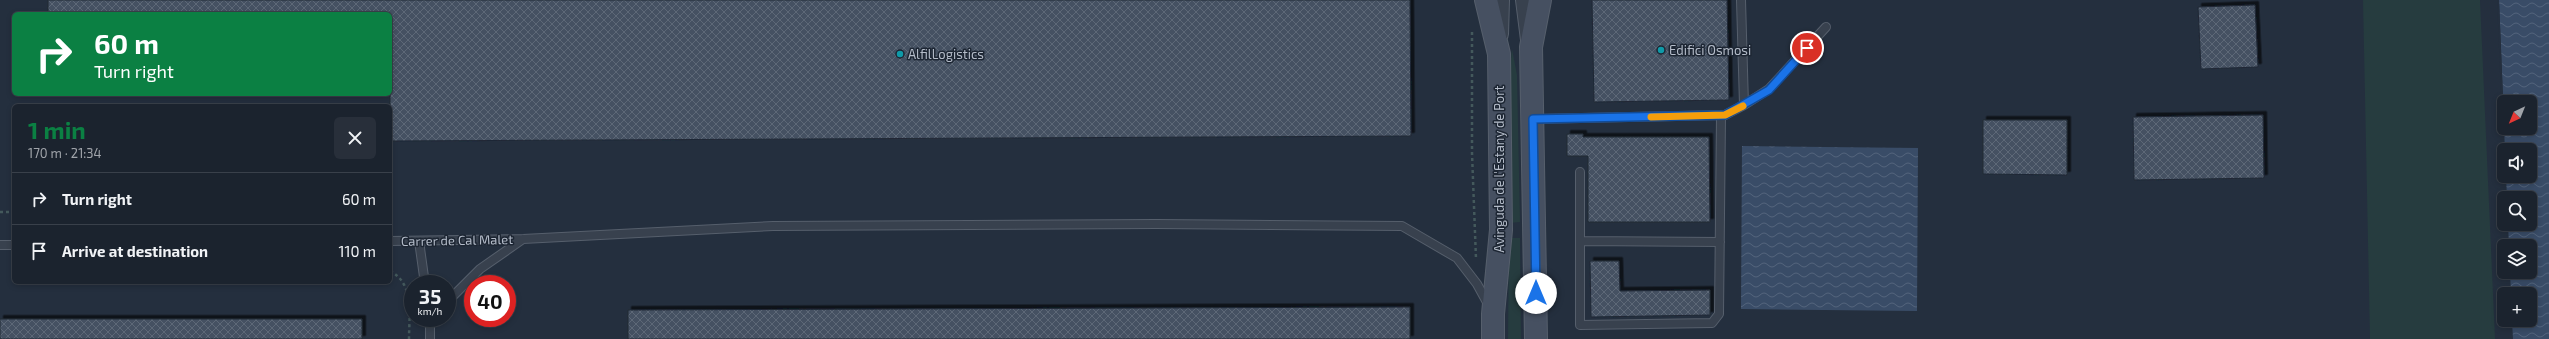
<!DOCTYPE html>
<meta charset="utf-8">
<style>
:root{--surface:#1b232e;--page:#282f3a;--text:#f1f3f6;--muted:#a0a4aa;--line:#39404a;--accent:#0b8043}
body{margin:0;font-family:"Exo 2",sans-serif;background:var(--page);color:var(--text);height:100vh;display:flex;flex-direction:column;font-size:15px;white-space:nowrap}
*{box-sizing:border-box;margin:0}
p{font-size:13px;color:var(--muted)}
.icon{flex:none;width:22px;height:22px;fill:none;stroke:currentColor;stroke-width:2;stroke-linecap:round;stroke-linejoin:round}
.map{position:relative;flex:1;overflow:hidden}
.details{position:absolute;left:12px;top:104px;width:380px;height:180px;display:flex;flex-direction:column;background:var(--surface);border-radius:6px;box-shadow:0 2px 6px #0003,0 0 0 1px var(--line)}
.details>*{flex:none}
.top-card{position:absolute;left:12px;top:12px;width:380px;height:84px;border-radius:6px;box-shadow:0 2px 6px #0003,0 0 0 1px var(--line);background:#0b8043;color:#fff;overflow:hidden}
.needle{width:26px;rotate:223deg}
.fabs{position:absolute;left:2497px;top:95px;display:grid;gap:8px}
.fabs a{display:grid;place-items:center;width:40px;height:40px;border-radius:6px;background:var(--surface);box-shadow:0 2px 6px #0003,0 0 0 1px var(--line);font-size:20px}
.speed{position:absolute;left:404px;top:275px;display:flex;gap:8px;font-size:20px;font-weight:700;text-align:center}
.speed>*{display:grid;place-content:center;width:52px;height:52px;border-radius:50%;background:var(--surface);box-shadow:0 2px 6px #0003,0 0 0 1px var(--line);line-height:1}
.speed small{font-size:10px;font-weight:400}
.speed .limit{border:6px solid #d22;background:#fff;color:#111}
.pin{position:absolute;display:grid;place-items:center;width:34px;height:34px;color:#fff;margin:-17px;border:2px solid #fff;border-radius:50%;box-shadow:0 1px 4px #0007}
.me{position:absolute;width:44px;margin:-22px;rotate:0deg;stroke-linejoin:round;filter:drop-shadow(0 0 3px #0008)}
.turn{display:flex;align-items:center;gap:14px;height:84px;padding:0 16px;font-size:18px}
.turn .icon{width:52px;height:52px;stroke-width:2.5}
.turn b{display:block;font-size:28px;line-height:34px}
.round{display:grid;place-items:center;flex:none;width:42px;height:42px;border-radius:6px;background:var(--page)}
.head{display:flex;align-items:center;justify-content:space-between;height:68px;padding:0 16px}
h1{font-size:24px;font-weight:700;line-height:30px;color:var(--accent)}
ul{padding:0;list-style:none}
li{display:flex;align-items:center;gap:12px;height:52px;padding:0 16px;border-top:1px solid var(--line)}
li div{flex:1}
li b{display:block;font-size:15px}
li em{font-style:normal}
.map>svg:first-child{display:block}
</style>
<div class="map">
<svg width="2549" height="339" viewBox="0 0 2549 339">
<defs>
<pattern id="water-waves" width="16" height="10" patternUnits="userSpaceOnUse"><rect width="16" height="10" fill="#394c67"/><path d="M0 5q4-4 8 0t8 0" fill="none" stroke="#53647b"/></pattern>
<pattern id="building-cross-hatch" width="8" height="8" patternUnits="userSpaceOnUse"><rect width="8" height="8" fill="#455162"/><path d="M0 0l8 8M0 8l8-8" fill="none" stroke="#5d6877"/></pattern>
<filter id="shadow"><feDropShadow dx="3.5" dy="-3.5" stdDeviation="0" flood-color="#0009"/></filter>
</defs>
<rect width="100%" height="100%" fill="#242f3e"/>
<path fill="#263c3f" d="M2363 0H2480L2495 339H2370Z
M1512 49 1517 75 1520 222 1509 223V76Z
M1509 238H1520L1521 339H1508Z"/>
<path fill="url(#water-waves)" d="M2499 0H2549V339H2513L2512 320H2530V294H2511L2510 272H2530V246H2509L2508 224H2530V198H2507L2506 176H2530V150H2505L2504 128H2530V102H2504V121Z
M1742 146 1918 148 1917 311 1741 309Z"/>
<path fill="#242f3e" d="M2497 0H2499L2504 123 2502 121Z"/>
<path fill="url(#building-cross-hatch)" stroke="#1f2835" filter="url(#shadow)" d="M48 0H1410L1411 136 390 141V14H48Z
M1592 0H1727L1729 100 1594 102Z
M2255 5 2258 67 2201 69 2198 7Z
M2263 115 2264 178 2134 180 2133 117Z
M1983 120H2067V175L1983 174Z
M1567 134H1583V137H1709L1710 222H1588V156H1567Z
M1590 261H1619L1620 291 1710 290V315L1591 317Z
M1410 307V339H628V310Z
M0 319H362V339H0Z"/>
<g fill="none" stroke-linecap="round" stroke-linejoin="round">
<defs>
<path id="lane" d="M1744 105 1769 89 1826 27
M1533 119 1725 115 1744 105 1741 0
M1580 172V325L1712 323 1719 314 1721 115
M390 241 523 239 773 226 1156 224 1402 226 1457 258 1477 284 1488 304
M419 241 425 284
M1580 241 1720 242
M0 245H14
M447 302 480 269 523 239
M430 318V339"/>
<path id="street" d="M1524 0 1529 40
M1500 34 1501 0"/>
<path id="secondary" d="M1486 0 1499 54 1501 230 1493 314V339
M1536 339 1531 47 1540 0"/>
</defs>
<use href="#lane" stroke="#565f6c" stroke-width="10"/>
<use href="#street" stroke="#565f6c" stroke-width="18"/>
<use href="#secondary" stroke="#565f6c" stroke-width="24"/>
<path stroke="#44595c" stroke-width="2.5" stroke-dasharray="3 3" stroke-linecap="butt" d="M1472 32V153L1476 259
M0 212H14
M390 271C415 284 409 315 409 339"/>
<use href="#lane" stroke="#38414e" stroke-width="8"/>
<use href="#street" stroke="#38414e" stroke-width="16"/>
<use href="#secondary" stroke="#465061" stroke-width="22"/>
</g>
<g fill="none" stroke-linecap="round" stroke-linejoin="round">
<defs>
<path id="route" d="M1536 293 1533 119 1725 115 1769 90 1807 48"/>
</defs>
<use href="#route" stroke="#114b97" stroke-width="10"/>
<use href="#route" stroke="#1a73e8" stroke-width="7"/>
<path stroke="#f59e0b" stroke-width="7" d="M1651 117 1725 115 1743 106"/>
</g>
<g fill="#0f9aa8" stroke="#1d2633" stroke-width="1.5">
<circle cx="1661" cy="50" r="4"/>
<circle cx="900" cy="54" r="4"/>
</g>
<g text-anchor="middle" stroke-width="3" stroke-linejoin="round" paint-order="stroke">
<g font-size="13" fill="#b4bcc9" stroke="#1d2633" text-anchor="start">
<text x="1669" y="55">Edifici Osmosi</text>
<text x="908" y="59">AlfilLogistics</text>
</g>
<g font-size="13" fill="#b4bcc9" stroke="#1d2633">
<text transform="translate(1499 169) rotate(-90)" y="5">Avinguda de l'Estany de Port</text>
<text transform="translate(457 240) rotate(-1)" y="5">Carrer de Cal Malet</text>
</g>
</g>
</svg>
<div class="fabs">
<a><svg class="needle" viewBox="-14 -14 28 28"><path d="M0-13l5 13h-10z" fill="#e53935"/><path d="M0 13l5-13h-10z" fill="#a0a4aa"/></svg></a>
<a><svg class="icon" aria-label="sound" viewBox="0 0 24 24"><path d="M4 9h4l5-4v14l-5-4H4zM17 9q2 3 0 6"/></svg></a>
<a><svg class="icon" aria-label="search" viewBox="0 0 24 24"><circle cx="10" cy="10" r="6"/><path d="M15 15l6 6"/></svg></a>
<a><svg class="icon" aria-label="layers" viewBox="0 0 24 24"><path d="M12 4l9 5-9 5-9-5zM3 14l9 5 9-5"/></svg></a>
<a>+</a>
</div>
<div class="speed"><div>35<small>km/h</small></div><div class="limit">40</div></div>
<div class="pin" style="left:1807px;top:48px;background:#d93025"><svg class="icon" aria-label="arrive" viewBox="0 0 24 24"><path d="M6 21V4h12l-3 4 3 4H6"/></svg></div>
<svg class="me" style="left:1536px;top:293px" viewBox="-20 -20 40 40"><circle r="19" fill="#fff"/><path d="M0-13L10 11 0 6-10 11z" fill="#1a73e8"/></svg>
<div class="top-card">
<div class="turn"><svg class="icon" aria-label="right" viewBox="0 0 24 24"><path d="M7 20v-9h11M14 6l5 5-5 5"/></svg><div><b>60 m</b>Turn right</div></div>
</div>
<section class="details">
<div class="head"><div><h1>1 min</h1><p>170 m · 21:34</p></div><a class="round"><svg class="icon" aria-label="close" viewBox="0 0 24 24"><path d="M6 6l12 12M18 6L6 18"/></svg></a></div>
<ul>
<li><svg class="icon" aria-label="right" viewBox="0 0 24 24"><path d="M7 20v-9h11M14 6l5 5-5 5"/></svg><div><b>Turn right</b></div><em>60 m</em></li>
<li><svg class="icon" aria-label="arrive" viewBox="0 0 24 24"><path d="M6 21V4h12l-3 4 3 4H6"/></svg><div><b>Arrive at destination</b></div><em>110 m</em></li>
</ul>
</section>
</div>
